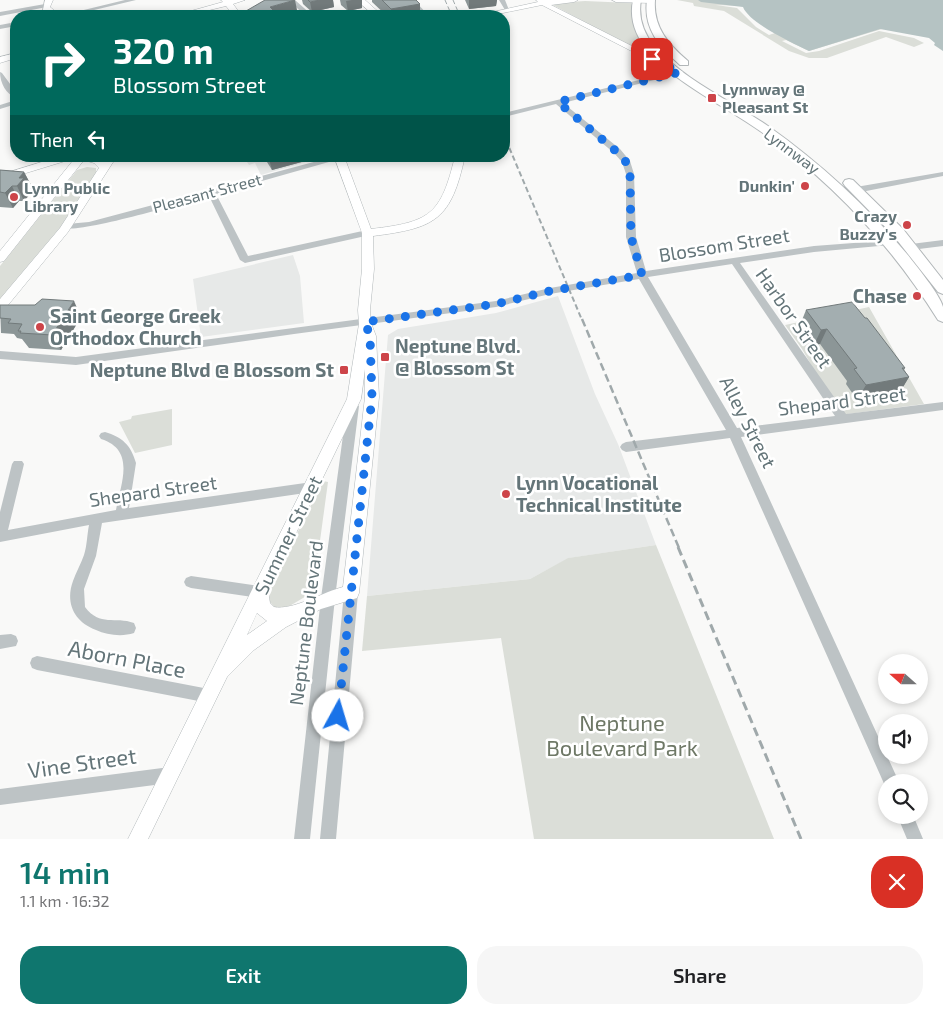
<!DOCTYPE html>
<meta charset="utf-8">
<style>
:root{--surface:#fff;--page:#f6f6f6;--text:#202124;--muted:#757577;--accent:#0f766e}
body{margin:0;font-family:"Exo 2",sans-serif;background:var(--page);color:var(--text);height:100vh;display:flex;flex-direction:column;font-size:19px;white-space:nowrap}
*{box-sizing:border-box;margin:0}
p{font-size:16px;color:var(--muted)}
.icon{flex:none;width:28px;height:28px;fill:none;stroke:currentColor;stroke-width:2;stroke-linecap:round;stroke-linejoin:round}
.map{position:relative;height:839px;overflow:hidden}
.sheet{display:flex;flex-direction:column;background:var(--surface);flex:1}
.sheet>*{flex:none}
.top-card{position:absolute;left:10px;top:10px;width:500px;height:152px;border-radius:20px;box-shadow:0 2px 8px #0003;background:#00695c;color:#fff;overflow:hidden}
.needle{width:32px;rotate:291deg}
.tools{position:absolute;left:878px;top:654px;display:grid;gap:10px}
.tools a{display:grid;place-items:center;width:50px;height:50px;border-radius:50%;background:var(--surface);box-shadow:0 2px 8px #0003;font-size:25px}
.pin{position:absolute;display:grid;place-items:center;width:42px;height:42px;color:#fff;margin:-21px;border-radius:10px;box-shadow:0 2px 8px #0006}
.me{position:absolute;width:55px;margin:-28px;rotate:6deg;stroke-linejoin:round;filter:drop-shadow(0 0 4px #0008)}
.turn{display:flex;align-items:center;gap:18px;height:105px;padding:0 20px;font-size:22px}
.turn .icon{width:65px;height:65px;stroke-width:2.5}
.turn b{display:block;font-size:35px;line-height:42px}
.then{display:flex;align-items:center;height:48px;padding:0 20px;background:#0003;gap:10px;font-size:19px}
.round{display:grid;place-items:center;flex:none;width:52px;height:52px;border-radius:20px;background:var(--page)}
.headline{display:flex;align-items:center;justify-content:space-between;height:85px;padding:0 20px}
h1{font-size:30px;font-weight:600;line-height:38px;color:var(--accent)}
.action{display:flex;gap:10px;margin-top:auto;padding:10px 20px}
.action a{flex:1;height:58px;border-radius:20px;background:var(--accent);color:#fff;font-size:20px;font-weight:600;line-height:58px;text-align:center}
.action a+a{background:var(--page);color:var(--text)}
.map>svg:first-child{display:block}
</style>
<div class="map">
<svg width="943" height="839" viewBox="0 0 943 839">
<rect width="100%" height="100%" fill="#f9f9f8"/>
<path fill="#e7e9e8" d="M243 156H326L261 175 255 163 249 165Z
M293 255 300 276 304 323 201 337 193 279Z
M558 296 595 394 618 444 656 545 569 558 530 579 367 596 388 335 398 329 496 313Z"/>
<path fill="#dbded8" d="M677 0H749L742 6 716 5 737 8 756 27 769 35 775 33 770 30 790 27 882 29 809 51 786 40 782 41 806 53 819 51 879 31 914 38 924 43 914 47 886 37 827 58H809L789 51 724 11 694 6 693 3Z
M585 1 631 3 636 30 667 66 553 5 556 3Z
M87 167 96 168V173L60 228 0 299V266L77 170Z
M869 307 924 404 840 415 802 349 785 325Z
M172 409V445L135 453 119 422 131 419 132 416Z
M323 481 328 482 313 592 288 607H274L270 602 269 590Z
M656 545 774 839H534L501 638 362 651 367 596 530 579 568 558Z"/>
<path fill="#b5c3c3" d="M698 0H943V51L934 45 935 43 929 38 880 29 809 51C793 43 749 23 743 7L701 2Z"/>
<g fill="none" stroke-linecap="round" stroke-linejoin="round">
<defs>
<path id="major" d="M45 0H53L50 7 61 16H52L43 10Z
M221 0H245L233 4 242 16H234L226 6 185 16H173L223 2Z
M356 0H365L383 16H375Z
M536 0H578L574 2 551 5 683 72 676 74 542 5 488 16H474L538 2Z
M612 0H654L655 1 651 3 616 2Z
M16 53V58L0 63V57Z
M61 156H93L104 161 107 156H117L68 232 4 310 0 311V299L60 228 99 168 94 163 84 160 4 261 0 262V251L75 158 0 181V175Z
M334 156H344L371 229C430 222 441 215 455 156H465C451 220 436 228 373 236L374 269 370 310 371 323 376 336 379 397 359 593 357 598 321 609 286 627 254 650 227 677 148 839H128L347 399 359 324 358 310 362 269V233ZM365 369V397L343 587C323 592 292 611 274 607L270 603 268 591 361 399ZM257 613 267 621 247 635Z"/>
<path id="highway" d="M633 0H641C638 17 643 32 654 46 685 81 730 100 768 126 820 163 866 205 907 254 915 264 941 296 943 307 943 311 943 317 943 322L938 320C891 245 833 182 760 131 723 105 680 86 649 52 636 37 629 20 633 0Z
M647 0H655C653 27 668 44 688 61V65H680C660 47 643 29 647 0Z
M849 179 853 180 903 229 943 280V294L938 292 893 235 845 186 843 183 845 180Z"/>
</defs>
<use href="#major" stroke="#b2b8ba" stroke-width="1"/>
<use href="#highway" stroke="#b2b7b9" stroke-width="2"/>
<path fill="#bdc3c5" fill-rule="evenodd" d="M125 0H136L69 16H59Z
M288 0H295L313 16H306Z
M407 0H414L429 16H423Z
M499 0H505L509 10H505Z
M45 4 47 5V7L0 16V12Z
M16 22V26L0 29V25Z
M680 70 682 71V73L563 103 620 149 630 161 634 174 636 237 646 271 814 246 893 240 895 242 890 245 814 252 740 263 846 414 943 402V410L741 437 899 782H886V788L730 438 626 452 622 450 620 447 622 444 626 442 726 430 639 279 550 294 496 307 294 334 76 365 0 359V351L76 357 496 301 550 288 637 273 626 237V174L622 162 614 153 556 104 504 117V113ZM732 264 835 416 737 428 648 277Z
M0 72 2 73 16 92V98C6 94 0 83 0 72Z
M16 100V104L0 109V105Z
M336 156 343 158 216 194 248 256 367 230 370 231V235L245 263 240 260 209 196C188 201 74 236 63 227L67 224 89 222Z
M943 172V176L856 193 852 190 856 187Z
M943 240V246L911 250 906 247 911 244Z
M353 402 359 406 335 598 310 839H294L321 598 347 406Z
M105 432C122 437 131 445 136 463L129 508 312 482 316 483 318 487 316 491 312 492 102 523 96 556 84 589 85 607C100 627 115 616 134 623L136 628 134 633C122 637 107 635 96 630 74 622 65 603 73 581 76 572 81 564 84 555 87 546 87 535 89 525L0 542V512L12 464 14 461H22L24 464 8 530 116 510C121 483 136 450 101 439L99 436 101 433Z
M191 576 260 586 265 588 267 592 265 596 260 598 191 588 186 586 184 582 186 578Z
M351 587 356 589 358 593 336 839H320L344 593 346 589Z
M11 634 16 636 18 641 16 646 0 649V635Z
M37 656 209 689 214 691 216 696 214 701 209 703 37 670 32 668 30 663 32 658Z
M170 767 175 770 178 775 175 780 170 783 0 805V789Z
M897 815H913L923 839H907Z"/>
<use href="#major" fill="#fff" fill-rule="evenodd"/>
<use href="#highway" fill="#fff" fill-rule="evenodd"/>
<path stroke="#a0a9ab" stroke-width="1" stroke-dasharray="4.5 2.5" stroke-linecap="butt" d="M445 0 452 16
M453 0 460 16
M504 134 507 141"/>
<path stroke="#a0a9ab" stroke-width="2" stroke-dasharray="5.5 3" stroke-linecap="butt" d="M506 140 582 320"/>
<path stroke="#a0a9ab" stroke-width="2.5" stroke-dasharray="8 4" stroke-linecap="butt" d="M582 319 679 548"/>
<path stroke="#a0a9ab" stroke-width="3" stroke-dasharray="9 5" stroke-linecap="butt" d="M678 547 801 839"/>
</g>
<path fill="#8c9697" d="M302 0H333L334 7 312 12 303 4Z
M340 0H362V8L348 11 341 5Z
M372 0H416L420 4V16H387L372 2Z
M465 0H497L496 6 469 9Z
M297 10 275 16H247L246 11Z
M265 156H320V157L272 170 267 162Z
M0 170 24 172 32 187 29 190 31 193 24 201H19L13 208 0 207Z
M0 305 81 317 61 350 29 348 22 339 17 338 14 334 1 333Z
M806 310 905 368 904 370 909 377 900 392 857 400 846 384 847 381 820 344 814 345 800 325Z"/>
<path fill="#727a7b" d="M295 0 297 10 275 16H254L270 7Z
M320 0H333L334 7 312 12 310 2Z
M352 0H362V8L348 11 346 1Z
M469 0H497L496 6 469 9Z
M420 4V16H392L391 9Z
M279 156H320V157L272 170 269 159Z
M24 172 32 187 29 190 31 193 24 201 17 186 19 178Z
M12 186 19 201 13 208 5 193Z
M74 301 81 317 61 350 52 335Z
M827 329 820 344 814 345 821 330Z
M909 377 900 392 857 400 866 385Z"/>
<path fill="#a3aeb0" stroke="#727a7b" d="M265 0H295L270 7 274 11 256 15 254 16H251L246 11Z
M308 0H320L310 2Z
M382 0H416L420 4 391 9Z
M268 156H279L269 159Z
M0 170 24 172 19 178H24L17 186H12L5 193 0 192Z
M42 299 74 301 52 335 20 333 21 331H18L22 324 8 323 11 319 0 318V305H35Z
M852 302 865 318H867L905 368H902L909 377 866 385 854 369 857 368 827 329 821 330 806 310Z"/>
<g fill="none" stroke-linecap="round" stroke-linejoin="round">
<path stroke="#1a73e8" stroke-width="9" stroke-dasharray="0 16.2" d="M338 716 372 397 370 336 365 322 496 304 550 291 642 275 631 237 630 174 626 162 617 152 558 102 680 72 652 59"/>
</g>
<g fill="#cd4449" stroke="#fff" stroke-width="2">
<rect x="707" y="93" width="10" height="10" rx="2.5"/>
<circle cx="805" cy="186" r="5"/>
<circle cx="14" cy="197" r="5"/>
<circle cx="907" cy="225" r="5"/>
<circle cx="917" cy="296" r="5"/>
<circle cx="40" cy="327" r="5"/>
<rect x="380" y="352" width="10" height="10" rx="2.5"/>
<rect x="339" y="365" width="10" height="10" rx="2.5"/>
<circle cx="506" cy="494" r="5"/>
</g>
<g text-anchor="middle" stroke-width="5" stroke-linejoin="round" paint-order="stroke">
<g font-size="16" font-weight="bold" fill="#647579" stroke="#fff" text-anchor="start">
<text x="722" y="95">Lynnway @<tspan x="722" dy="18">Pleasant St</tspan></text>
<text x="795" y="192" text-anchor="end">Dunkin'</text>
<text x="24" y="194">Lynn Public<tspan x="24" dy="18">Library</tspan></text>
<text x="897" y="222" text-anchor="end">Crazy<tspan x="897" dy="18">Buzzy's</tspan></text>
</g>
<g font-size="16" fill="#647579" stroke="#fff">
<text transform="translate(792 151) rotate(37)" y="6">Lynnway</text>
<text transform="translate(207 193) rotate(-15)" y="6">Pleasant Street</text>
</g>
<g font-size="19" fill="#647579" stroke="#fff">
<text transform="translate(724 245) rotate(-9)" y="7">Blossom Street</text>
<text transform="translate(794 318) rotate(55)" y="7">Harbor Street</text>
<text transform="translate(842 401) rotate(-7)" y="7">Shepard Street</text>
<text transform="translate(748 422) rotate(63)" y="7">Alley Street</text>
<text transform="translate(153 491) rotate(-8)" y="7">Shepard Street</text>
<text transform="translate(288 535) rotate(-64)" y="7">Summer Street</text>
<text transform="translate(306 623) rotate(-83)" y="7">Neptune Boulevard</text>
</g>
<g font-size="19" font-weight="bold" fill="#647579" stroke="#fff" text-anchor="start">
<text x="907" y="303" text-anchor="end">Chase</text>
<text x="50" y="323">Saint George Greek<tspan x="50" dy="22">Orthodox Church</tspan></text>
<text x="395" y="353">Neptune Blvd.<tspan x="395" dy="22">@ Blossom St</tspan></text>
<text x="334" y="377" text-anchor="end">Neptune Blvd @ Blossom St</text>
<text x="516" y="490">Lynn Vocational<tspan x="516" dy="22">Technical Institute</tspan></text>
</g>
<g font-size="22" fill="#647579" stroke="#fff">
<text transform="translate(127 659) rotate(11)" y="8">Aborn Place</text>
<text transform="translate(82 763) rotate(-8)" y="8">Vine Street</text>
</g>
<g font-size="22" fill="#6e7866" stroke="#fff">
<text x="622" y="731">Neptune<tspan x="622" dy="25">Boulevard Park</tspan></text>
</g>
</g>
</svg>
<div class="tools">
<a><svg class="needle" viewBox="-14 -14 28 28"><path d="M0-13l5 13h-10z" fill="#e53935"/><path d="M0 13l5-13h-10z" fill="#757577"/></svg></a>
<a><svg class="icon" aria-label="sound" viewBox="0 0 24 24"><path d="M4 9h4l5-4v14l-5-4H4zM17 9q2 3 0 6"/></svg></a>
<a><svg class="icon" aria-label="search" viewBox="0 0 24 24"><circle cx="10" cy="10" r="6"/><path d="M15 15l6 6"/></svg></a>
</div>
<div class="pin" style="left:652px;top:59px;background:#d93025"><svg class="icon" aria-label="arrive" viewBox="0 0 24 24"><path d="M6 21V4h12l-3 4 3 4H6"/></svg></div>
<svg class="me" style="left:338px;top:716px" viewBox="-20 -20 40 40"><circle r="19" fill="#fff"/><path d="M0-13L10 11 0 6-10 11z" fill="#1a73e8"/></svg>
<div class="top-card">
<div class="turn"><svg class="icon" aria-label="right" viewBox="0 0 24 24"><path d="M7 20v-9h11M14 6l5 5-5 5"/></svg><div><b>320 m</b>Blossom Street</div></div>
<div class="then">Then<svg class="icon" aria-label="left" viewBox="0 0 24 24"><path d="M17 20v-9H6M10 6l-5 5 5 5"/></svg></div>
</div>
</div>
<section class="sheet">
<div class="headline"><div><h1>14 min</h1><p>1.1 km · 16:32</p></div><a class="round" style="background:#d93025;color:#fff"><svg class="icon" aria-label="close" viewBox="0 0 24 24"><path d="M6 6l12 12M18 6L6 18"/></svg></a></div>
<div class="action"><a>Exit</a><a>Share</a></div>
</section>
